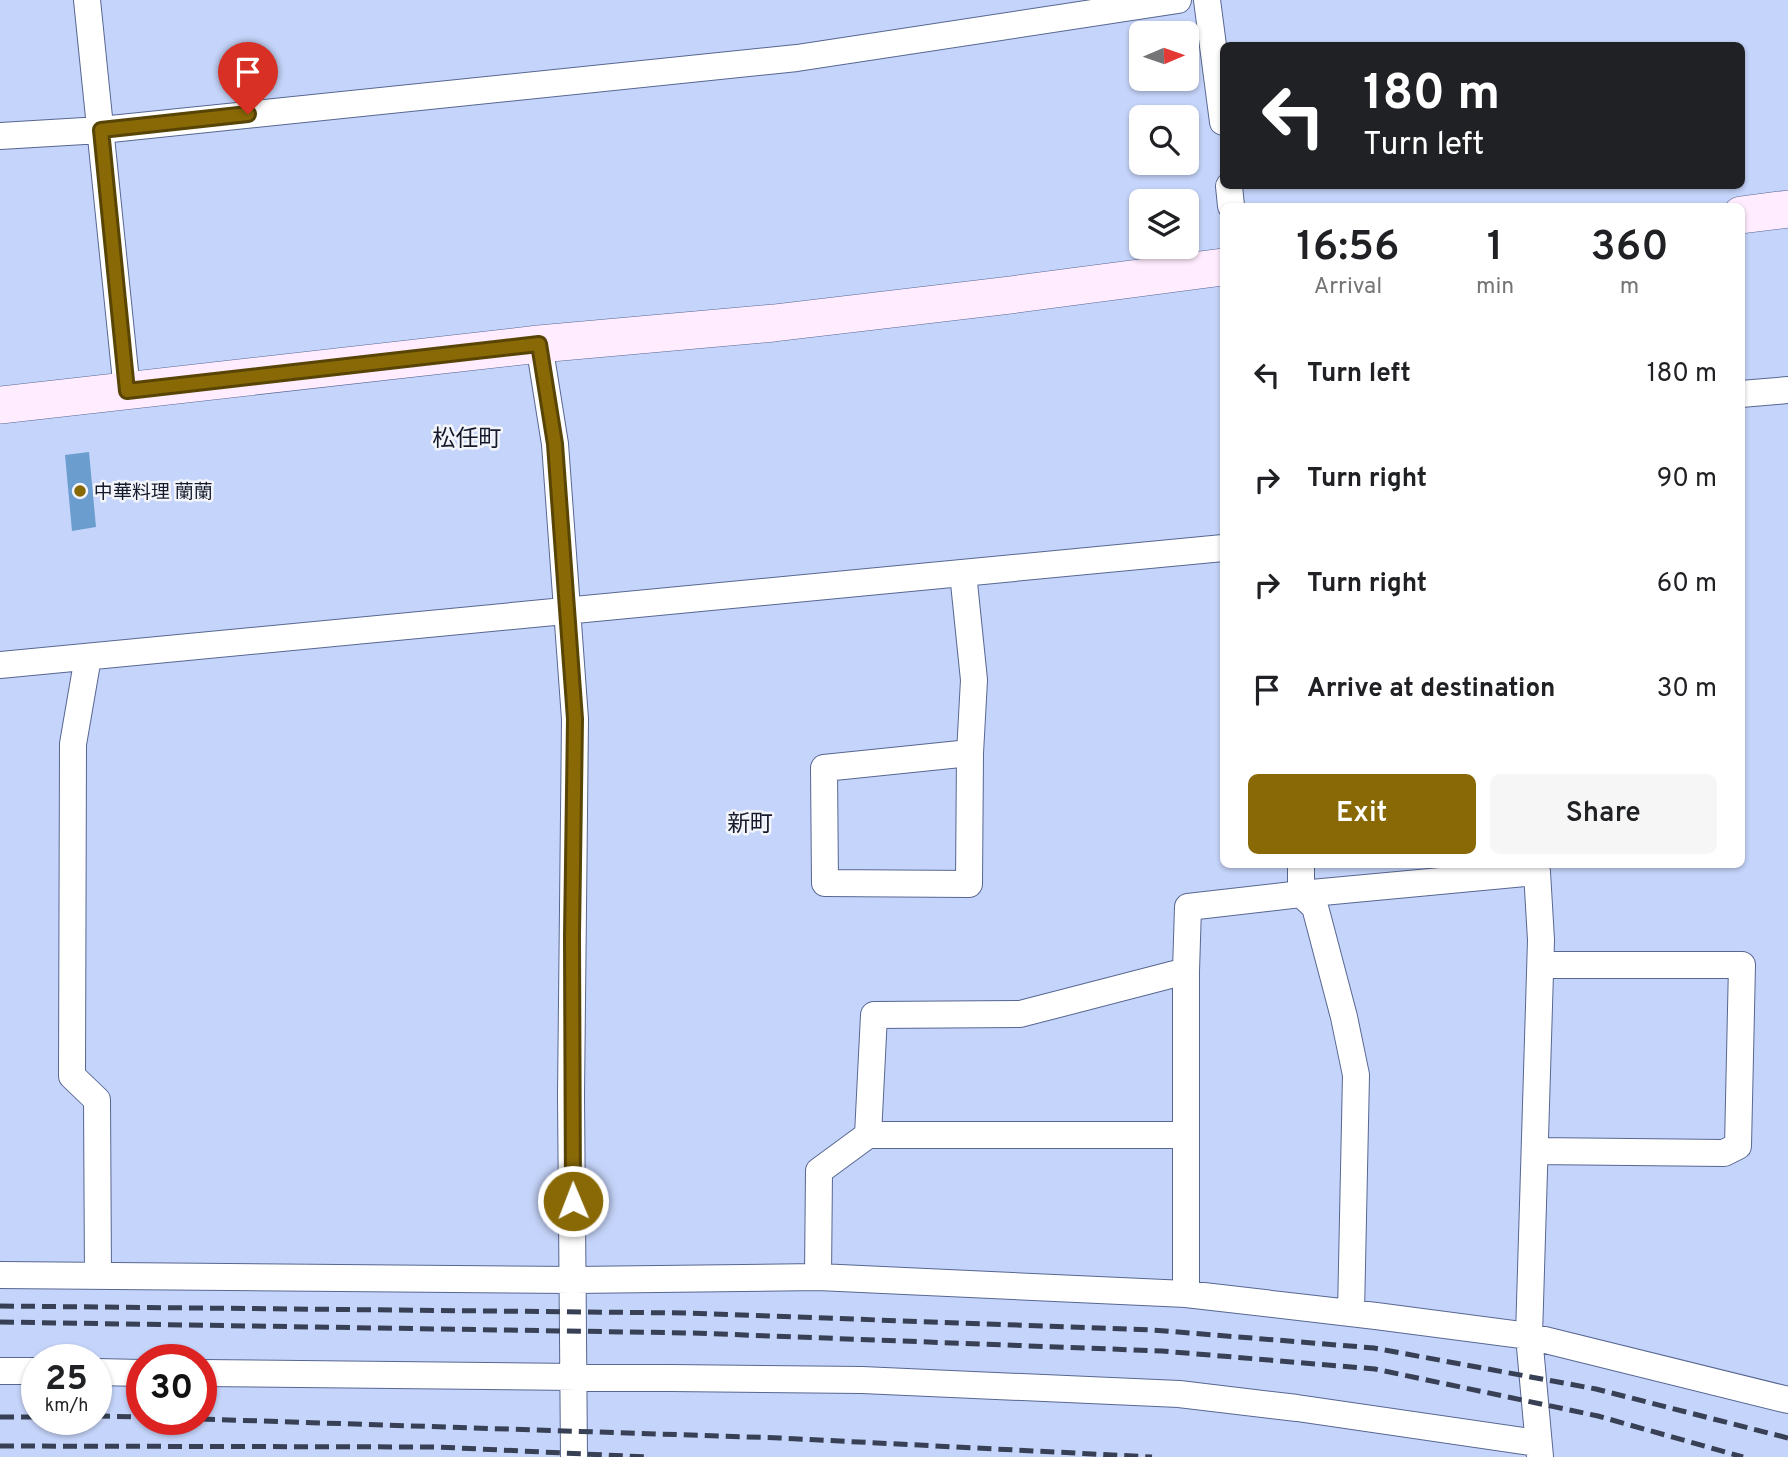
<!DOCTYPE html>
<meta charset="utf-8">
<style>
:root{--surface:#fff;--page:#f6f6f6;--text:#202124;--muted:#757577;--accent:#886906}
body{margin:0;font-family:Overpass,"Noto Sans JP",sans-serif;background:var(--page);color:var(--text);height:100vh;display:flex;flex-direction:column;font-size:26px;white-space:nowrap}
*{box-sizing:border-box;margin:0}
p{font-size:23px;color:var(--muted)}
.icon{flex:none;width:38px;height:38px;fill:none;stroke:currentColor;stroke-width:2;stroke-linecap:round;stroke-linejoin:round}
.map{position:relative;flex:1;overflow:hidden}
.details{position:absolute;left:1220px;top:203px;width:525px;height:665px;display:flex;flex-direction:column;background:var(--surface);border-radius:10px;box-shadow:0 2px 5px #0004}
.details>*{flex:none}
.guide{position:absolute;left:1220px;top:42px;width:525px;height:147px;border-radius:10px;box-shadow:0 2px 5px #0004;background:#202124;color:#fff;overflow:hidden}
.needle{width:46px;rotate:88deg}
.fabs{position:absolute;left:1129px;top:21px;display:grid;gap:14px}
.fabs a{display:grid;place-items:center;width:70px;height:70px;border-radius:10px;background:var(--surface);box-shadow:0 2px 5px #0004;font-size:35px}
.speed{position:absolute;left:21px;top:1344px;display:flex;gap:14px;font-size:35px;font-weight:700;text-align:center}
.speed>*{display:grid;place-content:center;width:91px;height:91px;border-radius:50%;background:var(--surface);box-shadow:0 2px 5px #0004;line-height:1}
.speed small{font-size:18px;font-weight:400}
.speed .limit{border:10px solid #d22;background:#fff;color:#111}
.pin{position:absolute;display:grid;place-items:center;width:60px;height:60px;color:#fff;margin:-72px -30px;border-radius:50% 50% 50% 0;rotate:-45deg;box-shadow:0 0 7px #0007}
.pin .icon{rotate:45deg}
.me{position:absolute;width:77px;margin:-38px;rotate:359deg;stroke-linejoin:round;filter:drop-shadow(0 0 5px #0008)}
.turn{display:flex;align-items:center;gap:24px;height:147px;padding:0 28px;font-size:32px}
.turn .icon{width:91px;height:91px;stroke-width:2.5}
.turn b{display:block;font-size:49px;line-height:60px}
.eta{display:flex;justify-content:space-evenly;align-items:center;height:119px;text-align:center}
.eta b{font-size:42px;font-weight:600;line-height:49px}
.cta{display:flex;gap:14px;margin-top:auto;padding:14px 28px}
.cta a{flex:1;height:80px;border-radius:10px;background:var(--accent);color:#fff;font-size:28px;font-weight:600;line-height:80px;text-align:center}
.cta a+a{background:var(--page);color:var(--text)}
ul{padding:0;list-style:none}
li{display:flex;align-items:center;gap:21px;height:105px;padding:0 28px}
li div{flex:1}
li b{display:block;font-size:26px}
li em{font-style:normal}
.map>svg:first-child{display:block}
</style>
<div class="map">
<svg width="1788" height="1457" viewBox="0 0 1788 1457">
<rect width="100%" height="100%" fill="#c5d4fa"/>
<path fill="#6b9ecf" d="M89 452 96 527 72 531 65 455Z"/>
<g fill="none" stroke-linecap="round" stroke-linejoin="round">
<defs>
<path id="minor" d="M87 0 127 391
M1207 0 1223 122
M0 136 101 130 797 58 1178 0
M1229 186 1231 206
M539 344 555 444 575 719 571 1096 574 1457
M1741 394 1788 390
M963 573 974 680 970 753 969 884 825 883 824 768 970 753
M88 657 73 744 72 1076 97 1100 98 1276
M0 665 1223 548
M1301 864V894L1315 907 1344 1017 1356 1075 1351 1313
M868 1135H1186
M1536 1151 1724 1153 1738 1146 1742 965H1541
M0 1275 574 1280 818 1277
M1186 1294V971
M0 1371H37
M96 1372 142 1373
M201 1373 862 1380 1179 1394 1297 1408 1537 1443
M1540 1457 1529 1336 1541 940 1537 872 1301 894 1188 907 1186 971 1020 1014 874 1015 868 1135 819 1171 818 1277 1186 1294 1376 1316 1529 1336 1788 1400"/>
<path id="secondary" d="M1741 215 1788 209
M0 405 539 344 774 323 1018 294 1223 267"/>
</defs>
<use href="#minor" stroke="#576791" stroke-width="28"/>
<use href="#secondary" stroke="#576791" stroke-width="38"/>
<use href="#minor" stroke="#fff" stroke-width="26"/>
<use href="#secondary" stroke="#ffecfe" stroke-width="37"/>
<path stroke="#384055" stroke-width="5" stroke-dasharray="14 7" stroke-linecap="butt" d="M0 1306 686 1313 1153 1330 1374 1348 1596 1389 1788 1438
M0 1322 693 1333 1162 1351 1375 1369 1598 1416 1743 1457
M96 1416 142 1417
M0 1417H37
M201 1419 780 1438 1152 1457
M0 1446 437 1447 648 1457"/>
</g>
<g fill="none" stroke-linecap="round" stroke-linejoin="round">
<defs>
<path id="route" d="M248 114 101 130 127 391 539 344 555 444 575 719 572 936 573 1201"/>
</defs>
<use href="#route" stroke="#584404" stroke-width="18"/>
<use href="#route" stroke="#886906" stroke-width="12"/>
</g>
<circle fill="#886906" stroke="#f3f5fa" stroke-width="2.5" cx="80" cy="491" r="7"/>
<g text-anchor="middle" stroke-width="5" stroke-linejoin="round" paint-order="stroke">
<g font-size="19" fill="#141a2b" stroke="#f3f5fa" text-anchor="start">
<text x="94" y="498">中華料理 蘭蘭</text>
</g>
<g font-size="23" fill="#141a2b" stroke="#f3f5fa">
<text x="467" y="446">松任町</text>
<text x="750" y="831">新町</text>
</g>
</g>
</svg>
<div class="fabs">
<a><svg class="needle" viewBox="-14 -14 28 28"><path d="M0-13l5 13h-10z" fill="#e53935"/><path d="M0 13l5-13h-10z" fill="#757577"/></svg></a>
<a><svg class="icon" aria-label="search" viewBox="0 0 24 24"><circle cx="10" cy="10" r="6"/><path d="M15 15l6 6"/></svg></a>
<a><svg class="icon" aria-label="layers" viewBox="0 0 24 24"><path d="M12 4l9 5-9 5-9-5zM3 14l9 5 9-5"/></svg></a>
</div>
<div class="speed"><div>25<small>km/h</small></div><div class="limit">30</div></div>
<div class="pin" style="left:248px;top:114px;background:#d93025"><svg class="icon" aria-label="arrive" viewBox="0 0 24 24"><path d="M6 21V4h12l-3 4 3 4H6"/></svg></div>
<svg class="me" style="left:573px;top:1201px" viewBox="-20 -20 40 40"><circle r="17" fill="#886906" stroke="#fff" stroke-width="3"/><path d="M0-11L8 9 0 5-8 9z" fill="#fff"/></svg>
<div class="guide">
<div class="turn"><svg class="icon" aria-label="left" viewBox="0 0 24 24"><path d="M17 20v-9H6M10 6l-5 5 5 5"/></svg><div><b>180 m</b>Turn left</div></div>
</div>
<section class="details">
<div class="eta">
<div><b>16:56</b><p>Arrival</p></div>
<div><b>1</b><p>min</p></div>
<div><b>360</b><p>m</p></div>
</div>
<ul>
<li><svg class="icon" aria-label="left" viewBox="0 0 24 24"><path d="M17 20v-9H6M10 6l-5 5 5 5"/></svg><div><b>Turn left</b></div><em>180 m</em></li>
<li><svg class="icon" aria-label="right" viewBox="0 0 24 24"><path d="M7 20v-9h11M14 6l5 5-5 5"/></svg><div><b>Turn right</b></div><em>90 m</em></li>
<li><svg class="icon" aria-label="right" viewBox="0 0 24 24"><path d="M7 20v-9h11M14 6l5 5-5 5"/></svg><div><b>Turn right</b></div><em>60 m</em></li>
<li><svg class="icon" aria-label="arrive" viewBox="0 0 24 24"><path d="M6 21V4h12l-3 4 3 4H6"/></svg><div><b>Arrive at destination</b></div><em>30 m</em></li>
</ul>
<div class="cta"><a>Exit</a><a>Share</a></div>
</section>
</div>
